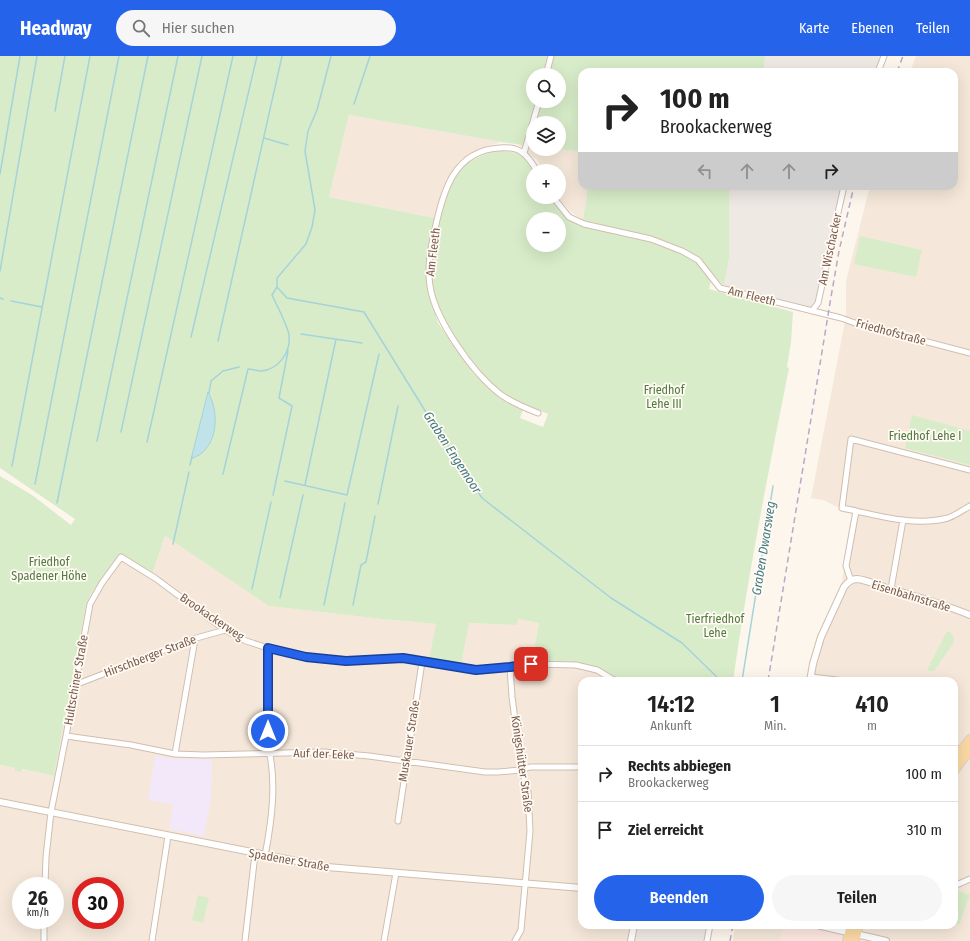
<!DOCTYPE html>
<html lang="de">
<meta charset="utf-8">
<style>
:root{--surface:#fff;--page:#f6f6f6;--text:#222;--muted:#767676;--line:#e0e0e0;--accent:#2563eb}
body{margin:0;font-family:"Fira Sans Condensed",sans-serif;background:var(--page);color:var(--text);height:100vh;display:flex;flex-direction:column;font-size:15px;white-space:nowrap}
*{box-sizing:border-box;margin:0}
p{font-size:13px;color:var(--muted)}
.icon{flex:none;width:22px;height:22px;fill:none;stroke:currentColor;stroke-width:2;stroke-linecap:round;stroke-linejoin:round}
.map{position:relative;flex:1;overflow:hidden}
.sheet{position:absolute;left:578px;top:621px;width:380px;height:252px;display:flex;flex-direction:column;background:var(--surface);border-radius:12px;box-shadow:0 4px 16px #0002}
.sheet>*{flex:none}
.banner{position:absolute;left:578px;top:12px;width:380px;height:122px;border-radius:12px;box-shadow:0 4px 16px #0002;background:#fff;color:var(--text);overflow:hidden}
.controls{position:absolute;left:526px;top:12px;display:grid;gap:8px}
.controls a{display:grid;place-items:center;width:40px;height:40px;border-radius:50%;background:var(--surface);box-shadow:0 4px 16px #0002;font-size:20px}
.speed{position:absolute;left:12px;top:821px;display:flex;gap:8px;font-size:20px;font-weight:700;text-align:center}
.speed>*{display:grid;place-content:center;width:52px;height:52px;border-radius:50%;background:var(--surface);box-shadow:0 4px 16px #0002;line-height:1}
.speed small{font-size:10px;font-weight:400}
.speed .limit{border:6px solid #d22;background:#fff;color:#111}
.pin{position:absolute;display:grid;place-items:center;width:34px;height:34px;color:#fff;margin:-17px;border-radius:8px;box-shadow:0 2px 6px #0006}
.me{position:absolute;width:44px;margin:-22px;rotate:0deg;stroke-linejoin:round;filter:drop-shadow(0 0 3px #0008)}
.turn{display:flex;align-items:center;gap:14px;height:84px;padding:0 16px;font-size:18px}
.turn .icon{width:52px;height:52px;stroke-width:2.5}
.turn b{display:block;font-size:28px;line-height:34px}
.lanes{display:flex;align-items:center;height:38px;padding:0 16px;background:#0003;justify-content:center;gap:20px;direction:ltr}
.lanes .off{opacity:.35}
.eta{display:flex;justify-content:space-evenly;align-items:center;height:68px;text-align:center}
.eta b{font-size:24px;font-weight:600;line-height:28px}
.primary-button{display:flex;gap:8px;margin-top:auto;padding:8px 16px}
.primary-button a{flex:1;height:46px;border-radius:24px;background:var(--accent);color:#fff;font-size:16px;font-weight:600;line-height:46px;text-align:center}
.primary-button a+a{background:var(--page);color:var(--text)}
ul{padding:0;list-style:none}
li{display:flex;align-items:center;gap:12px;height:56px;padding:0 16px;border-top:1px solid var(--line)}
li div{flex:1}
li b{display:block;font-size:15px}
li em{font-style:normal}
header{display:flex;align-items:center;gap:24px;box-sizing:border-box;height:56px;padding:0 20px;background:var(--accent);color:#fff}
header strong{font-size:19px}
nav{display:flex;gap:22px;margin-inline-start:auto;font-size:14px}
.search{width:280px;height:36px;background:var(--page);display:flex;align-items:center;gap:10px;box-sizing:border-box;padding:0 14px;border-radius:22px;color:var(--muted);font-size:15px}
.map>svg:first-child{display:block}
</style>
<header>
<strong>Headway</strong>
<div class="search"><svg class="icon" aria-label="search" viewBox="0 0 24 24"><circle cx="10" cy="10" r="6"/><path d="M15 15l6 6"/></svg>Hier suchen</div>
<nav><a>Karte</a><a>Ebenen</a><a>Teilen</a></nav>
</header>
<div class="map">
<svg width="970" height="885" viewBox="0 0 970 885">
<rect width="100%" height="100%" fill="#fdf6ec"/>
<path fill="#f5e8da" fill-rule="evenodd" d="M916 0H970V885H881L810 869H954V625H808L818 580 842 526 852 458 823 444 811 442 846 260V225L870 130H954V16H910Z
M349 59 501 86 475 94 459 105 444 129 435 162 329 141Z
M518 88 533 90V93H559L582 96V130H588L583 164 571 156 557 141H559V115H543L538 105Z
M165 480 270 550 382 563 437 568 429 604 469 567 517 569 518 563 539 567 532 604 576 606 598 611 618 623H665L670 625H582V869H636L634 885H0V709L15 712V715L21 713 54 720 86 548 90 539 120 497 152 517ZM21 830H55V864H21ZM81 830H115V864H81Z
M735 869H783L780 885H733Z"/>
<path fill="#fde8e0" d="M783 869H810L881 885H780Z"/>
<path fill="#efe9e4" d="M765 0H885L879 16H764Z
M731 130H845L819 253 724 230 729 203V135Z
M636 869H713L710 885H634Z"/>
<path fill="#f3e8fa" d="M155 700 178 703H212L211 742 204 780 169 773 173 748 148 744Z"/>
<path fill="#d8ecc9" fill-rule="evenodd" d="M0 0H765L764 16H582V96L559 93V67H533V90L501 86 349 59 329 141 435 162 428 192V230L438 267 474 318 500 341 508 347 523 354 520 362 543 371 548 358C533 352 515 346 501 337 486 327 475 309 464 294 450 275 438 256 433 232 428 207 437 161 446 137 449 130 454 122 458 116 465 106 489 95 500 95 518 95 526 100 534 115H533V141H550L568 163 585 171 650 185 681 197 694 204 705 215 711 224 709 233 793 256 791 286 787 311 789 312C768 416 748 520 733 625H670L665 623 626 624 618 623 598 611 576 606 532 604 539 567 518 563 517 569 469 567 461 608 429 604 436 568 382 563 269 550 165 480 152 518 120 497 90 539 86 548 54 720 22 713 21 716 15 715V712L0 709V420L32 439 71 469 75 463 0 412ZM533 19H559V45H533ZM533 163H559V189H533Z
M588 130H731L729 135V203L724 230 699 203 652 182 583 164Z
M860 180 922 194 916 221 854 208Z
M912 359 970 375V409L905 392Z
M947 575 951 577 954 583 953 588 934 615H929L928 612Z
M954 833 970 839 959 869 954 866Z
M198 839 209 842 203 867 192 864Z"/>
<path fill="#bfe3e8" stroke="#a5d3da" d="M208 336C218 354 219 382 202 397 199 400 194 401 191 403Z"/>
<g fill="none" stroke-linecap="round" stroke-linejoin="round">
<path stroke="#a5d3da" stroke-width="1.5" d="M354 48 370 0
M55 55 65 0
M264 82 288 89
M0 118 20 0
M0 215 37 0
M277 231 287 242 364 256 424 353 482 442 611 542 682 587 721 625
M0 242 3 243
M11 245 42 251
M301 278 362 287
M191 281 257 0
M218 285 282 0
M209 337 211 325 223 315 239 311
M121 376 202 0
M97 385 178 0
M147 386 233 0
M190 409 192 401
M12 410 90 0
M223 418 248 313C252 313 257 315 261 315 278 314 291 296 289 280 289 272 276 248 272 239L277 231V222L306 188 312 171 315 154 305 95 308 75 317 54 331 0
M285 425 347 439 379 298
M35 428 119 0
M305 429 336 283
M273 439 292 350 279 342 288 295
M57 447 148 0
M378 448 398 350
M173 488 189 416
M252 533 271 446
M280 542 303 439
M324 549 345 447
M353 549 361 509 366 506 375 460
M742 625 773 430"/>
<defs>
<path id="minor" d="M878 16 884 0
M546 19 551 0
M524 97 539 45
M537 115C527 98 520 90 499 92 454 95 443 135 435 173 431 191 427 211 430 230 435 264 473 317 500 338 511 346 525 352 538 357
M553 141 569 161 584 168 651 183 682 195 698 204 720 232 841 262 855 267 970 297
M812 255 818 247 844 130
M970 414 851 383 842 452C876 459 914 471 948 462 956 459 963 454 970 450
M851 525 846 510 856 455
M891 533 903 464
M510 611 512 641 521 710 528 736 530 775 521 874 515 885
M811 621 845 625
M647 625H666
M76 626 80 627 193 583 225 574
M66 680 131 689 175 698 204 699 324 696 369 700 485 716H498L521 714 530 711H582
M175 698 194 589 193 583
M398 765 422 606
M265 800C272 763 277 726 268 689V592
M45 830 46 801 51 756 66 680 90 548 102 527 121 501 155 522 225 574 246 585 268 592 306 601 345 605 403 602 476 613 510 611 531 608 576 609 597 614 612 623 619 625
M954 830 970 823
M44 885V864
M152 885 168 780
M245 885 255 798
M384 885 396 817
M707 885 710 869"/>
<path id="tertiary" d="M810 625 813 608 821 581 844 531C847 527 851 523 857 523 867 524 877 529 887 532 915 540 943 548 970 559
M0 746 327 811 582 832
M817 869 886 885
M631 885 634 869"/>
<path id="primary" d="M954 704 970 683
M954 715 970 694
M847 885 851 869
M855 885 859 869"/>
</defs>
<use href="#minor" stroke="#d1beb0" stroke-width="7"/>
<use href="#tertiary" stroke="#d1beb0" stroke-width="8"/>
<use href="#primary" stroke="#dad1cd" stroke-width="10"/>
<use href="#minor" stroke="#fff" stroke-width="5"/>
<use href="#tertiary" stroke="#fff" stroke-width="6"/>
<use href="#primary" stroke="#fbd9a5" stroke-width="8"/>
<path stroke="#b9a8c9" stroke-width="1.5" stroke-dasharray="6 4" stroke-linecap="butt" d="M897 16 903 0
M768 625 831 241 839 195 854 130
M730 885 733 869"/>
</g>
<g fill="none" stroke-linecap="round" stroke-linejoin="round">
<defs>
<path id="route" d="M268 675V592L306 601 346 605 403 602 476 614 510 611 531 608"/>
</defs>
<use href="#route" stroke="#184099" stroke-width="10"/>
<use href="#route" stroke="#2563eb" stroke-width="7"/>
</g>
<g text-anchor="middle" stroke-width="3.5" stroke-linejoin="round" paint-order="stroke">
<g font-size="12" fill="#7a5c4d" stroke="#fffaf3">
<text transform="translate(830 193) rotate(-78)" y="4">Am Wischacker</text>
<text transform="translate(433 196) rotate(-83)" y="4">Am Fleeth</text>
<text transform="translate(752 240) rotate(14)" y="4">Am Fleeth</text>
<text transform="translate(891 276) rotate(15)" y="4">Friedhofstraße</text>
<text transform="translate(911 540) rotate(17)" y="4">Eisenbahnstraße</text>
<text transform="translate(212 561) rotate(34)" y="4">Brookackerweg</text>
<text transform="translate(150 600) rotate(-21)" y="4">Hirschberger Straße</text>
<text transform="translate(76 624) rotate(-80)" y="4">Hultschiner Straße</text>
<text transform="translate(409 685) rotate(-81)" y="4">Muskauer Straße</text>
<text transform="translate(324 698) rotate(2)" y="4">Auf der Eeke</text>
<text transform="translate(522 708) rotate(82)" y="4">Königshütter Straße</text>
<text transform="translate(289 804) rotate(10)" y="4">Spadener Straße</text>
</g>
<g font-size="12" fill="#537a41" stroke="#fffaf3">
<text x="664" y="338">Friedhof<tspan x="664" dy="14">Lehe III</tspan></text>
<text x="925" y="384">Friedhof Lehe I</text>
<text x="49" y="510">Friedhof<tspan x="49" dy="14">Spadener Höhe</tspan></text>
<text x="715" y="567">Tierfriedhof<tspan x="715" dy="14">Lehe</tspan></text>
</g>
<g font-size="13" font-style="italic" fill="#437c86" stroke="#fffaf3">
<text transform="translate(453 396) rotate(57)" y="5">Graben Engemoor</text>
<text transform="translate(763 492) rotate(-81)" y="5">Graben Dwarsweg</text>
</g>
</g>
</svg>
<div class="controls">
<a><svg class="icon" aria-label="search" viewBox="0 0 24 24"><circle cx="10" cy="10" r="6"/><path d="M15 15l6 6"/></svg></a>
<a><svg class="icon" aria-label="layers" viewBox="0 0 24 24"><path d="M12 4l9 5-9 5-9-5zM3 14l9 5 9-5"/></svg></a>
<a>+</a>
<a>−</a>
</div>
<div class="speed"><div>26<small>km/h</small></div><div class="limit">30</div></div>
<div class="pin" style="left:531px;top:608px;background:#d93025"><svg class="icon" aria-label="arrive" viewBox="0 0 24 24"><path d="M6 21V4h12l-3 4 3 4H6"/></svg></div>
<svg class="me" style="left:268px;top:675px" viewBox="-20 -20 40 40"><circle r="17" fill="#2563eb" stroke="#fff" stroke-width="3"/><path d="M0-11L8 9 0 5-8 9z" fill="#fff"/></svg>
<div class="banner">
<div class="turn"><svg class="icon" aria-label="right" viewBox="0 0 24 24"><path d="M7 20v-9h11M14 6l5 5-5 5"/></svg><div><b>100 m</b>Brookackerweg</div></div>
<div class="lanes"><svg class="icon off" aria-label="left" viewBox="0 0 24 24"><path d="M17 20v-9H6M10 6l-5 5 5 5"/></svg><svg class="icon off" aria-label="ahead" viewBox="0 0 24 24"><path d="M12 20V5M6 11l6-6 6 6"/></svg><svg class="icon off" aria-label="ahead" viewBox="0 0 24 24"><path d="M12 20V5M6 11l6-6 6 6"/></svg><svg class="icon" aria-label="right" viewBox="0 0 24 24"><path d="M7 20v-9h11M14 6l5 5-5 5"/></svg></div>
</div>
<section class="sheet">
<div class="eta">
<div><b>14:12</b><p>Ankunft</p></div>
<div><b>1</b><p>Min.</p></div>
<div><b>410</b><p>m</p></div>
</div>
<ul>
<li><svg class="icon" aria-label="right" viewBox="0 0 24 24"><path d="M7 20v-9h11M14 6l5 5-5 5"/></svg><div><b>Rechts abbiegen</b><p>Brookackerweg</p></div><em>100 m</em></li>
<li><svg class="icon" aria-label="arrive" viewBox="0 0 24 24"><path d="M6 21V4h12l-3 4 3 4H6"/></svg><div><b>Ziel erreicht</b></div><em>310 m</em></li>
</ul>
<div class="primary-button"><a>Beenden</a><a>Teilen</a></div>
</section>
</div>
